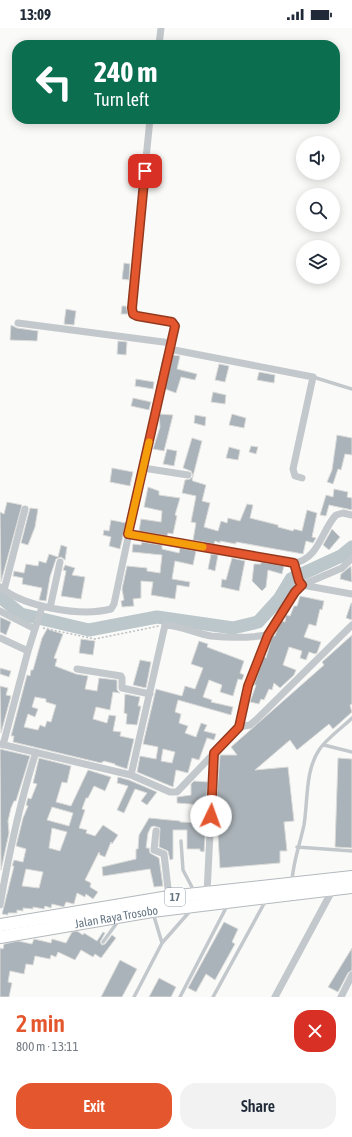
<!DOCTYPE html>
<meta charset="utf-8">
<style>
:root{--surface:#fff;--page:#f2f2f3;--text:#1f2937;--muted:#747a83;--accent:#e4572e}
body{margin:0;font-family:"Asap Condensed",sans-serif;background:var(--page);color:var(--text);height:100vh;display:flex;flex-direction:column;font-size:15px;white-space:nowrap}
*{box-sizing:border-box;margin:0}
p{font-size:13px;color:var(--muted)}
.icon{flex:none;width:22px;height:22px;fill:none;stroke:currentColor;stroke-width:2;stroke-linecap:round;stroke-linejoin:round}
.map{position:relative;height:969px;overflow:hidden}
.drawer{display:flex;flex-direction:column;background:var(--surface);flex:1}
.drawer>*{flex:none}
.top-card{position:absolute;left:12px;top:12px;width:328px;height:84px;border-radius:16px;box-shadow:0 2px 10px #0003;background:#0b6e4f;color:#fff;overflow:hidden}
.controls{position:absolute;left:296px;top:108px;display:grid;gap:8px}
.controls a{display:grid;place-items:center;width:44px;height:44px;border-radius:50%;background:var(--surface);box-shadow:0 2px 10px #0003;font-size:20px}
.pin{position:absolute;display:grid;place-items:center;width:34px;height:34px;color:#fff;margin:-17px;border-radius:8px;box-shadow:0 2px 6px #0006}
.me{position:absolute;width:44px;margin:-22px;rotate:3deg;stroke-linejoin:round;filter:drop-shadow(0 0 3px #0008)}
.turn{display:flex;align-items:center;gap:14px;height:84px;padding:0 16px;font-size:18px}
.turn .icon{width:52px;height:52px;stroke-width:2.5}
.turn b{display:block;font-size:28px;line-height:34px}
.round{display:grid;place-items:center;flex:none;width:42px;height:42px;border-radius:16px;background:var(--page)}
.summary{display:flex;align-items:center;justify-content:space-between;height:68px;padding:0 16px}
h1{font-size:24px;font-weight:600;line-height:30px;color:var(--accent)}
.primary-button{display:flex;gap:8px;margin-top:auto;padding:8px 16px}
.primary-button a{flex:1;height:46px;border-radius:16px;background:var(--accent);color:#fff;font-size:16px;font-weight:600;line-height:46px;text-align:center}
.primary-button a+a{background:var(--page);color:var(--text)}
.status{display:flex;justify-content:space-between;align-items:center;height:28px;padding:0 20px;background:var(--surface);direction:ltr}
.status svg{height:11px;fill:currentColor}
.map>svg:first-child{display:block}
</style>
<div class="status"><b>13:09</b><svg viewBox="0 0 49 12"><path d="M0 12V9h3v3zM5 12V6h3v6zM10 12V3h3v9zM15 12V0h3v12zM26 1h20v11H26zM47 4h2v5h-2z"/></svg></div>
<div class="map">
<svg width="352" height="969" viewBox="0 0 352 969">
<rect width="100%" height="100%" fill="#fafaf8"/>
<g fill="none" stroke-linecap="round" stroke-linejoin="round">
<path stroke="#bbc7cb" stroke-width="13" d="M0 569 21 586 89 602 157 589 233 600 258 594 279 571 291 551 341 528 352 519"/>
</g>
<path fill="#aab3b9" stroke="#dcdcda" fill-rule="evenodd" d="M124 235 130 236 129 252 122 251Z
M122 278H126L128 286H121Z
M66 281 76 283 74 297 64 296Z
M11 297 17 300 38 303 37 313 10 312Z
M118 313 127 314 126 327 117 326Z
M173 327 180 328 177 341 197 346 195 352 181 349 176 365 165 361Z
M219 336 229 338 225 354 215 352Z
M259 344 275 347 274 355 257 352Z
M136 351 154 354 153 361 135 358Z
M213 364 226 367 225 376 211 374Z
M133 370 151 374 149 382 131 378Z
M159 386 173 387 164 423 153 421 160 399Z
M232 386 246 390 244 400 229 397Z
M195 387 206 389 205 398 194 395Z
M337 407 352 410V427L345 426 341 442 338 441 333 456 327 454 332 442Z
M192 410 202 413 192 452 193 453 206 457 202 473 210 475 204 499 218 503 221 493 227 495 228 490 240 493 247 476 253 477 250 490 278 497V499L293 503 294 501 302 503 307 482 317 485 312 509 316 510 313 515 306 513 303 526 236 514V516L220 513V515L215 513 214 516 193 512 196 495 191 494 196 468 182 465 185 452 190 451 193 448 191 443 183 440Z
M251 418 258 419 256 426 249 424Z
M229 419 240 422 238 432 226 430Z
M167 421 177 423 174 438 163 436Z
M112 440 133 444 130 458 110 454Z
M148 459 159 463V467L180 470 175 487 177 488 173 506 168 505 167 508 139 503 141 491 161 494 162 483 144 479Z
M334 461 348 464 347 469 352 470V482L329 477 326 488 320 487 326 467 333 469Z
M7 474 22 477 1 554 0 484 4 486Z
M30 480 38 481 35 499 28 517 21 515Z
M111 492 126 495 120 521 109 518 111 509 103 507 104 502 109 503Z
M332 501 340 509 329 522 323 517Z
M142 514 162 517V521L179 525 180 520 196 523 193 537 175 533 172 551 190 554 189 559 177 557 175 571 151 567 153 554 141 553V570L133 571 134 578 122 579 121 573 124 572 122 561 127 538 147 540V543L160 545 162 527 132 524 133 516 141 517Z
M61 517 67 519 65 532 61 529 56 531 50 549 46 573 39 572 42 560 22 556 23 550 13 548 14 543 24 545 26 536 38 538 39 533 46 535 49 526 58 529Z
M211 526 218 527 215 543 208 541Z
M232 530 245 533 239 563 221 559 222 551 226 552Z
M261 534 284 538 282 546 268 542 266 559 262 563 252 553 254 536H261Z
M65 537 75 540 72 547 85 549 81 571 61 568 66 543 63 542Z
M351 538 352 554 340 551 341 546Z
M300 568 324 573 322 582 320 581 316 598 309 596 304 609 321 614 317 625 315 626 309 624 306 632 300 630 302 623 289 619 283 637 296 642 294 647 280 660 274 655 272 662 269 661 264 672 261 671 259 676 250 674 256 657H254L264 629 266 630 272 608H275L277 602 282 593 285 594 286 587 290 588 294 578H297Z
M351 575H352V592L346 590Z
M0 589 11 594 6 607 0 604Z
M47 601 63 606 54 630 57 631 55 638 76 646 88 648 85 661 97 663 99 650 117 652V662L120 665 113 664 110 682 96 679 93 691 107 695 109 687 116 688 113 703 121 704 120 708 134 711 127 741 115 737V736L104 733 101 735 13 714 14 708H11L27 647 30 648 31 642H33L42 610ZM35 669 46 671V674L56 677 51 694 47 693 45 699 40 697 38 702 24 699 28 686 35 689 38 681 32 679Z
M352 607V676L350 677 352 684 333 701 329 696 297 722 290 712 255 742 288 739 294 793 284 794 287 823H280V835L220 840 216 777 220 727H237L231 719 324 637 322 634Z
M81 611 95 613 93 627 79 625Z
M199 613 208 616 207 619 244 633 240 645 244 647 242 652 238 651 233 668 220 664 222 657 209 652 203 669 212 672 211 674 233 679 231 687 178 672 175 684 181 686 179 695 188 698 185 705 196 709 201 695 207 697 204 703 216 706 214 712 207 710 199 732 192 730 188 745 176 742 173 759 137 744 140 728 156 731 158 719 143 716 156 661 182 668 185 658 195 661 203 640 191 636ZM163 721 175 724 172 735 161 733Z
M140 632 151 634 146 660 133 657Z
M0 640 11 643 9 649 0 646Z
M0 658 8 660 6 667 11 668 1 705Z
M125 666 140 669 138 678H141L137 697 126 696 127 686 124 685Z
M0 721 30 728 16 773H14L11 780 8 793 9 805 1 842Z
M39 730 71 738 67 755 62 754 56 774 71 778 88 742 111 749 105 763 94 758 88 770H86L82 781 85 782 79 800 87 802 86 805 95 808 103 797 118 807 112 816 111 814 105 829 100 827 99 824 85 852 91 855 90 859 98 864 93 871 86 866 85 869 77 865 74 876 66 874 64 879 52 876 51 880 45 878 44 881 33 879V881L23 880V883L17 882V885H8V887L2 886 14 838H12L14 832 23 834 26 821 16 818 23 790 28 778 26 777 27 773 28 770 31 771 37 756 33 755ZM52 779 73 785 69 798 47 792ZM52 800 67 804 60 823 49 820ZM26 841 43 844 39 860 22 858Z
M338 730 352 731V820L335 819Z
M118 749 129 752 157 764 147 777 141 773 147 765 135 761 124 785 117 782 128 758 117 755Z
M194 753 208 754 206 775H202V777L177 775V769L191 767V756Z
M149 790 180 793V794L206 795 204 824 200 823V821H187V802H173V831L170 832 168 823 159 819 160 800 154 798 151 799 148 805 146 820H149L150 825 159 830 163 858 154 859 150 841 103 848 102 839 136 831V821H138L139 807Z
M224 894 238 901 232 914 235 916 215 952 206 946 196 964 188 960Z
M77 903 83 907 84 905 97 913 103 904 105 905 100 914 102 917 105 916 112 907 116 910 101 930 95 926 93 929 81 922 75 932 58 924 56 929 51 927 50 931 35 928 33 937 26 936 24 946 10 943 8 954 12 955 9 969H0V920L3 921 4 916 18 913 32 916 34 911 51 915 52 911 66 915 72 904Z
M352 920V942L348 945 338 964 328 959Z
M120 932 137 941 122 969H101Z
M159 950 176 959 171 969H149Z"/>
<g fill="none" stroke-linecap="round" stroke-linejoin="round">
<defs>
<g id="trunk">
<path d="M0 897 169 869 352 849"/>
<path id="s1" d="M0 909 152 883 352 859"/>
</g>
</defs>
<use href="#trunk" stroke="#b4b9bd" stroke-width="14"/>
<path stroke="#bbbfc2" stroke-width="1.5" stroke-dasharray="2 2" stroke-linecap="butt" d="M43 600 95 611 159 598"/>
<path stroke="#c3c8cc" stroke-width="3.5" d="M313 349 352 361
M324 717 352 724
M181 813 183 842 194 863
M297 819 352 823
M292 853C293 834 300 816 304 797 308 773 305 743 319 722 327 710 342 700 352 690
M153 885 162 915
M103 914 119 892
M134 969 162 915 191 882
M180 969 227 878
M213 969 266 872"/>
<path stroke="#c3c8cc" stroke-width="7" d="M159 17 161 0
M18 295 171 315
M169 321 313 349 293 441 295 448 302 450
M143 440 188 447
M128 506 294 535C319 531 321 503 336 487L343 485 352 487
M294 535 299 553 302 557 352 566
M0 559C24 579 81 589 111 581L114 576 165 335 175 300 172 294 137 288 131 280 150 91
M4 562 25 481
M50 580 60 534
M0 583 35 601
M0 610 28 623
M77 641 121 648 122 650V660L150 666
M239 699 250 697 256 692 352 597
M0 716 131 747 170 764H177L239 699 248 658 258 631 267 607 295 564 302 557 342 540 352 530
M3 717 28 623 42 579
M131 747 165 597C182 598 195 605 211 608 230 610 248 610 267 607
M156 803 154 822 164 826 169 869
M207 865 214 725
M0 877C9 825 20 774 36 724
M275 969 333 861
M341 969 352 947"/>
<use href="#trunk" stroke="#fff" stroke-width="12"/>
</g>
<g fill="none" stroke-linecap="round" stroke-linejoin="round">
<defs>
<path id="route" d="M145 143 132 280 133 286 137 288 172 294 175 298 128 506 294 535 299 553 302 557 295 564 268 607 248 658 239 699 214 725 211 788"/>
</defs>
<use href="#route" stroke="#94391e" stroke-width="10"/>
<use href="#route" stroke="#e4572e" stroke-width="7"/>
<path stroke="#f59e0b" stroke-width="7" d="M149 414 128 506 203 519"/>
</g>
<g text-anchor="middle" stroke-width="4" stroke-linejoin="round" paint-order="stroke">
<rect fill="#fff" stroke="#939fa8" stroke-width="1" x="165" y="860" width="20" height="18" rx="3"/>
<g font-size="11" font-weight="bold" fill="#657683">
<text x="175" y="873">17</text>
</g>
<g font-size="12" fill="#657683" stroke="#fff">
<text dy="4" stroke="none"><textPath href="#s1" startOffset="118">Jalan Raya Trosobo</textPath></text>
</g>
</g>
</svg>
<div class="controls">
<a><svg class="icon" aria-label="sound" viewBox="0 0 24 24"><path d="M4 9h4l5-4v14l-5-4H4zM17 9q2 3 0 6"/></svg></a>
<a><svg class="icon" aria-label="search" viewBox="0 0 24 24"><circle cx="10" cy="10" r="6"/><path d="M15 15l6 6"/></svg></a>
<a><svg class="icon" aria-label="layers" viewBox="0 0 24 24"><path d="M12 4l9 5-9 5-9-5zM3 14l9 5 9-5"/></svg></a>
</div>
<div class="pin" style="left:145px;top:143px;background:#d93025"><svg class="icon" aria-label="arrive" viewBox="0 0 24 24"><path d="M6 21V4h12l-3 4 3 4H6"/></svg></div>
<svg class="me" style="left:211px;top:788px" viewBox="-20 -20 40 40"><circle r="19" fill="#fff"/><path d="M0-13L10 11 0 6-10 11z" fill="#e4572e"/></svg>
<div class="top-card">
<div class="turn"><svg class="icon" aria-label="left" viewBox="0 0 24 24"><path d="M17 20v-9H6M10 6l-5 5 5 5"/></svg><div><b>240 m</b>Turn left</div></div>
</div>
</div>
<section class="drawer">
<div class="summary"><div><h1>2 min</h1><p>800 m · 13:11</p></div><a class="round" style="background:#d93025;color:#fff"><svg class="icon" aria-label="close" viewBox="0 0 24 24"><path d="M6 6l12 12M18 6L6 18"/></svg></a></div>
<div class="primary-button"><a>Exit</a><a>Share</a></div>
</section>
